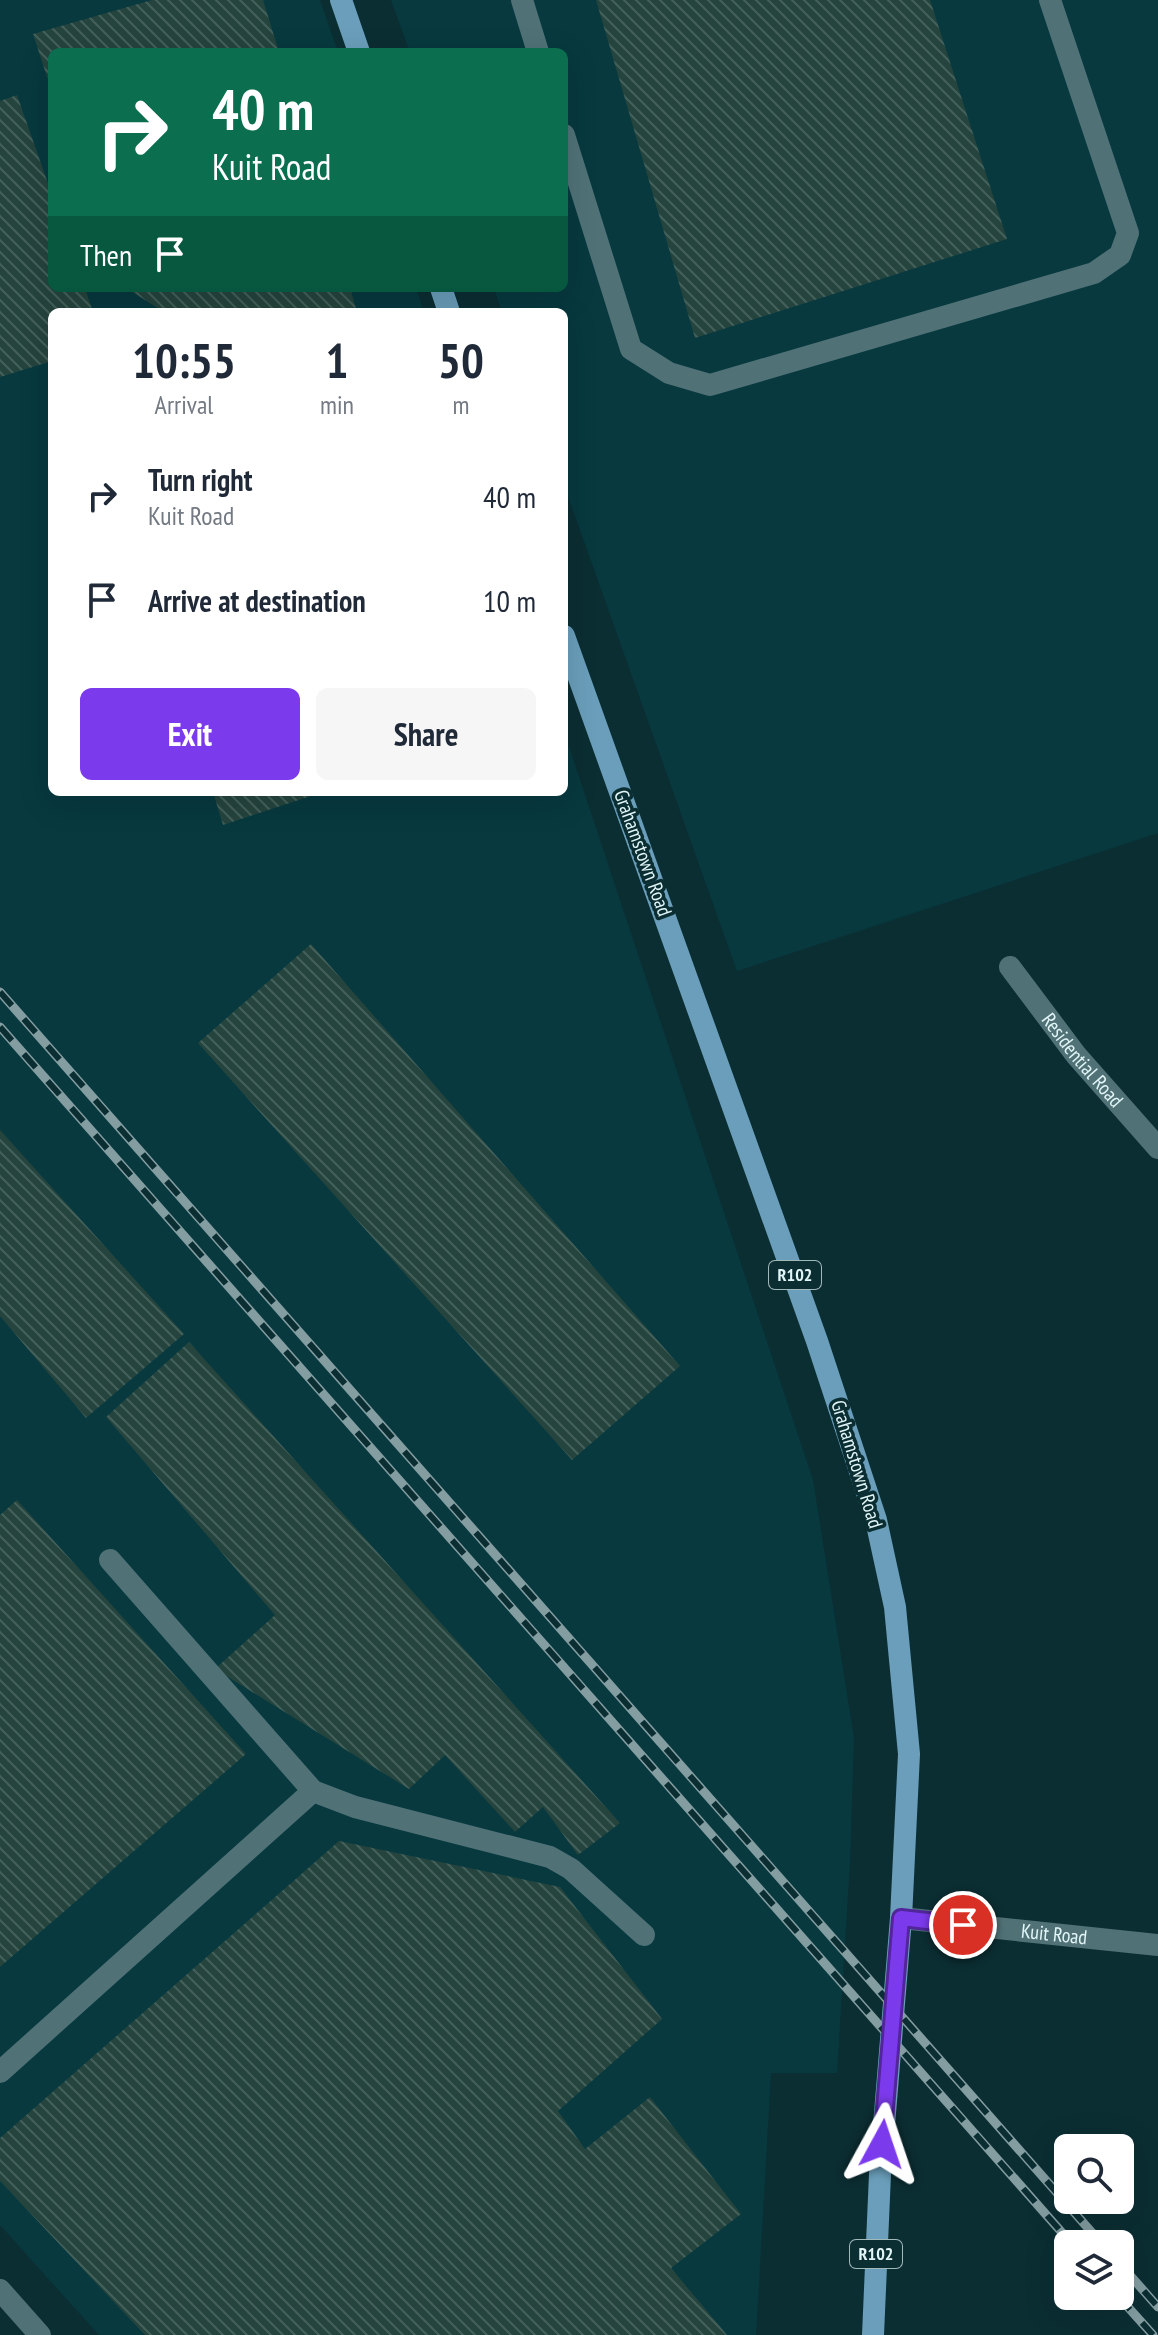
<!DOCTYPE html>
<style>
:root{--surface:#fff;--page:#f6f6f7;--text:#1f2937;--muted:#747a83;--accent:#7c3aed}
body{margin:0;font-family:"PT Sans Narrow",sans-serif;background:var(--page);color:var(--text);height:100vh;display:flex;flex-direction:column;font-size:30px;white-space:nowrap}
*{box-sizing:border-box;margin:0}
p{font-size:26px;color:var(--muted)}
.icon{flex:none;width:44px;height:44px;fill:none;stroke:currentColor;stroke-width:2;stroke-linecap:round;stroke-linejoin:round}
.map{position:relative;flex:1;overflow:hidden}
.panel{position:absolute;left:48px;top:308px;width:520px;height:488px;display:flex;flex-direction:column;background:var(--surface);border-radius:12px;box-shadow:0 8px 32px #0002}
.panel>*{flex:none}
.banner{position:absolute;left:48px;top:48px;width:520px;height:244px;border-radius:12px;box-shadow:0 8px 32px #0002;background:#0b6e4f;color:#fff;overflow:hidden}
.buttons{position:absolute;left:1054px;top:2134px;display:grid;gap:16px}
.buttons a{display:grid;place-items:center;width:80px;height:80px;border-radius:12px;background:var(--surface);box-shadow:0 8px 32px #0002;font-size:40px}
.pin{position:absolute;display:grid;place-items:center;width:68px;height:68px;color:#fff;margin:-34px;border:4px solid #fff;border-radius:50%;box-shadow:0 2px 8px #0007}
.me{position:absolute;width:88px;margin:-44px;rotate:5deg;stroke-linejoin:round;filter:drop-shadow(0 0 6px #0008)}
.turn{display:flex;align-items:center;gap:28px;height:168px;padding:0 32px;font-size:36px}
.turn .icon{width:104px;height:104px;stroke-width:2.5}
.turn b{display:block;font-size:56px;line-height:68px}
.then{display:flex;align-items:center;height:76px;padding:0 32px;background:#0003;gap:16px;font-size:30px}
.eta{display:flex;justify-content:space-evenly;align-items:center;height:136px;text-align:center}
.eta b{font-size:48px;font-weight:600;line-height:56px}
.cta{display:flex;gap:16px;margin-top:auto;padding:16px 32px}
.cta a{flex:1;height:92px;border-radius:12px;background:var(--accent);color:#fff;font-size:32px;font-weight:600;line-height:92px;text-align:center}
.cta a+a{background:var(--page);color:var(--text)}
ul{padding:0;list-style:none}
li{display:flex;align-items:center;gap:24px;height:104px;padding:0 32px}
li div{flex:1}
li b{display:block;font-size:30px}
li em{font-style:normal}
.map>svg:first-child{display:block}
</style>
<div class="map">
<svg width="1158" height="2335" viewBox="0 0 1158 2335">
<defs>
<pattern id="building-back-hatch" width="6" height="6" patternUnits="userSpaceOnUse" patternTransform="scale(2)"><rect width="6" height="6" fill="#25443d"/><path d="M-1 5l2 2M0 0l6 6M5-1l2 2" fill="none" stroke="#44605a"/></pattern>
</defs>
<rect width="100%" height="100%" fill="#0b2e33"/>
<path fill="#07393f" d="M0 0H320L338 52H52V288H416L424 312H52V792H564V732L813 1480 854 1738 850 1862 837 2073H771L756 2335H99L0 2225Z
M391 0H1158V833L737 971 564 485V312H502L494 288H564V52H410Z"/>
<path fill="url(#building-back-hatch)" d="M152 0H263L279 52H52L51 89 33 34Z
M596 0H930L1007 239 695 338Z
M17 95 52 195V288H85L93 312H52V361L0 377V101Z
M126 288H350L357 312H164Z
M213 792H320V793L223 825Z
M311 944 680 1366 572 1460 198 1043Z
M0 1130 184 1334 86 1418 0 1316Z
M189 1342 620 1823 578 1855 543 1807 515 1832 445 1755 409 1789 215 1669 275 1615 106 1417Z
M17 1500 246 1754 0 1967V1515Z
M339 1841 560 1887 662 2019 558 2111 585 2149 650 2097 741 2214 671 2268 727 2335H145L0 2181V2138Z"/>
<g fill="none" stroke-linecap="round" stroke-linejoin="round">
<path stroke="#507277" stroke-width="22" d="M522 0 538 52
M564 135 631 349 669 373 710 385 1094 273 1120 255 1128 233 1050 0
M110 1560 313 1791
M0 2072 313 1791 355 1807 550 1857 571 1869 644 1935"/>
<g stroke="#507277" stroke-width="22">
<path id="s1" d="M1010 967 1076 1055 1158 1148"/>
<path id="s2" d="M901 1918 1158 1945"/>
</g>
<path stroke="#507277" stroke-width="22" d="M0 2290 40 2335"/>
<path stroke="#6a9eba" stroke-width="22" d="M341 0 359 52
M441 288 449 312
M564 636 817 1341 876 1520 895 1607 909 1754 901 1918 880 2174 873 2335"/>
<defs>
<path id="rail" d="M0 992 1102 2244
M0 1027 1072 2244
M1120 2264 1158 2307
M1118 2296 1153 2335"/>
</defs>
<use href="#rail" stroke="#839da1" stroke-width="9"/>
<use href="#rail" stroke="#0b2e33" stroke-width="6" stroke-dasharray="18" stroke-linecap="butt"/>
</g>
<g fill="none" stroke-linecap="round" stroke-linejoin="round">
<defs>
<path id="route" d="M882 2144 901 1918 963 1925"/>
</defs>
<use href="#route" stroke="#51269a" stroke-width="20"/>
<use href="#route" stroke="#7c3aed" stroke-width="14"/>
</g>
<g text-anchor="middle" stroke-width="7" stroke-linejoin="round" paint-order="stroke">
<g fill="#0b2e33" stroke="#a2b9bc" stroke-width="2">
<rect x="769" y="1261" width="52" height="28" rx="6"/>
<rect x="850" y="2240" width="52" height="28" rx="6"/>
</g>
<g font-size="18" font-weight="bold" fill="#e2f5f7">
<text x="795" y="1281">R102</text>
<text x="876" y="2260">R102</text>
</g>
<g font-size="20" fill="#e2f5f7" stroke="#0b2e33">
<text transform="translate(643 853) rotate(70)" y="7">Grahamstown Road</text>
<text dy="7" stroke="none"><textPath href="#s1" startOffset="118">Residential Road</textPath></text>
<text transform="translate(857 1464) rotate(73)" y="7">Grahamstown Road</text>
<text dy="7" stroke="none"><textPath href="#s2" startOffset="154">Kuit Road</textPath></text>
</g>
</g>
</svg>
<div class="buttons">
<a><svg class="icon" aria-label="search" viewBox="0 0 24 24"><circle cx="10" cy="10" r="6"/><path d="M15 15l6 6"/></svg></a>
<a><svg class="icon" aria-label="layers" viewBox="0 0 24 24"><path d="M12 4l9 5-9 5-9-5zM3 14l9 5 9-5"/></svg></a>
</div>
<div class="pin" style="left:963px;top:1925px;background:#d93025"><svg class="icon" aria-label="arrive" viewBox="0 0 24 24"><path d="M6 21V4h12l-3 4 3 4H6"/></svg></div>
<svg class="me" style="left:882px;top:2144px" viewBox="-20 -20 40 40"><path d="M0-17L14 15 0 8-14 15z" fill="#7c3aed" stroke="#fff" stroke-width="4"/></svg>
<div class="banner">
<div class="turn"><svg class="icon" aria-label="right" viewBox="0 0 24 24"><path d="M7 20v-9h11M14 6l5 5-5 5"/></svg><div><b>40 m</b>Kuit Road</div></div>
<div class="then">Then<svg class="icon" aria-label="arrive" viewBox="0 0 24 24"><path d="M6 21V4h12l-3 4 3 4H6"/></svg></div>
</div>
<section class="panel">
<div class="eta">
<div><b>10:55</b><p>Arrival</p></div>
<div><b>1</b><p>min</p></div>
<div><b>50</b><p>m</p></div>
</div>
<ul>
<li><svg class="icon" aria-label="right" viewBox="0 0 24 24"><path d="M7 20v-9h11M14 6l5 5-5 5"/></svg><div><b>Turn right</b><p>Kuit Road</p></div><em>40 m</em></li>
<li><svg class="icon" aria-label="arrive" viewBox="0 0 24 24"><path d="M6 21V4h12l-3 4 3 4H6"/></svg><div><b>Arrive at destination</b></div><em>10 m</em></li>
</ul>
<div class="cta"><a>Exit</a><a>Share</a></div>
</section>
</div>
